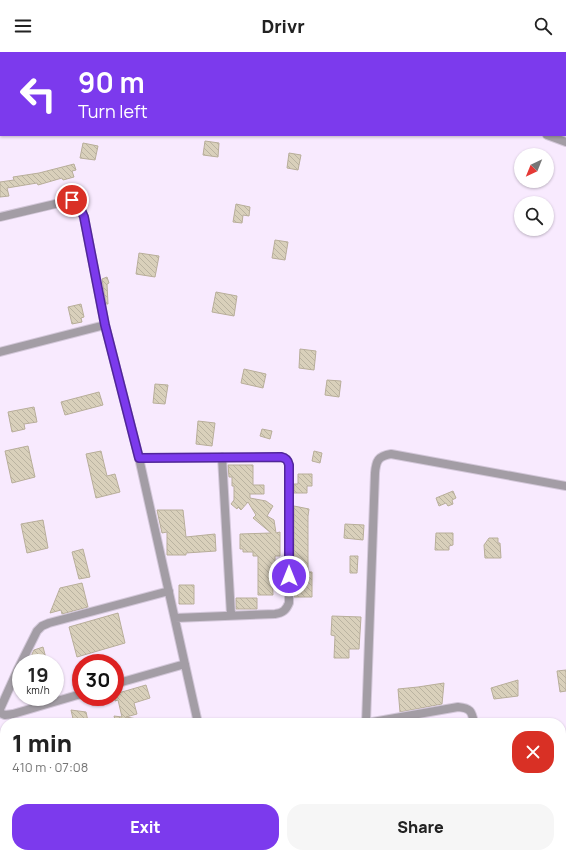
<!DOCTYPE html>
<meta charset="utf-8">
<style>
:root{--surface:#fff;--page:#f6f6f6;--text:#222;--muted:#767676;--accent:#7c3aed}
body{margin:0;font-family:Manrope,sans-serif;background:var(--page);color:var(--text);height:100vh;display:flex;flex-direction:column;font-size:15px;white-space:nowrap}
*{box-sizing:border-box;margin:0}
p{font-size:13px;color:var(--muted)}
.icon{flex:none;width:22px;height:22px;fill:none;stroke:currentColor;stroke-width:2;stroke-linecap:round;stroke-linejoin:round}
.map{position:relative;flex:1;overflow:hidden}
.panel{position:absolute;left:0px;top:666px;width:566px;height:140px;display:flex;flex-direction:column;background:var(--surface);border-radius:16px 16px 0 0;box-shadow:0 1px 3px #0004}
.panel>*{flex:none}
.banner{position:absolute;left:0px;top:0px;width:566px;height:84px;box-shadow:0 1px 3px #0004;background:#7c3aed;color:#fff;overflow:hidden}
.needle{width:26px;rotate:223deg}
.tools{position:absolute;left:514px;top:96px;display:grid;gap:8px}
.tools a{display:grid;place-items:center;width:40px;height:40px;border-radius:50%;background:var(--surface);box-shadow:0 1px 3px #0004;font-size:20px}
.speed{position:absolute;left:12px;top:602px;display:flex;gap:8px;font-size:20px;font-weight:700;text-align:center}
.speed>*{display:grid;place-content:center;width:52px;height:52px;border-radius:50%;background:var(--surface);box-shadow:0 1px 3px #0004;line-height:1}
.speed small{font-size:10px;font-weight:400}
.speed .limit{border:6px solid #d22;background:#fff;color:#111}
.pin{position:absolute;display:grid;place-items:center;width:34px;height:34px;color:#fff;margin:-17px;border:2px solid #fff;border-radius:50%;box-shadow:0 1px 4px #0007}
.me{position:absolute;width:44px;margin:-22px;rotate:0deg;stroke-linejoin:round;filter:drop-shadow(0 0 3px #0008)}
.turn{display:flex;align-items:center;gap:14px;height:84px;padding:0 12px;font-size:18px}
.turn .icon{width:52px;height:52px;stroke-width:2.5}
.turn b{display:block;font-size:28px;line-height:34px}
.round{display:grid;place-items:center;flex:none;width:42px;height:42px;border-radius:16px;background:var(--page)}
.head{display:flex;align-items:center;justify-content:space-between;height:68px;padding:0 12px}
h1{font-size:24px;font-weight:800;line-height:30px}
.primary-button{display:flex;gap:8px;margin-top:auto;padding:8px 12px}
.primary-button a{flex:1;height:46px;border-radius:16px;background:var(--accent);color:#fff;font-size:16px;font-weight:800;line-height:46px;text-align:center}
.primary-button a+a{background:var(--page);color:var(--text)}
header{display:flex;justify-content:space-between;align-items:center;height:52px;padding:0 12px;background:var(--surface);font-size:18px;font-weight:800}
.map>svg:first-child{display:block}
</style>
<header><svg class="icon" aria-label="menu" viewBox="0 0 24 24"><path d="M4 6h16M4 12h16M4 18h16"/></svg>Drivr<svg class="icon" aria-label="search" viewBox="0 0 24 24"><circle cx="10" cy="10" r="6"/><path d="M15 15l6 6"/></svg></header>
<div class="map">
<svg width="566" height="806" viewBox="0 0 566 806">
<defs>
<pattern id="building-back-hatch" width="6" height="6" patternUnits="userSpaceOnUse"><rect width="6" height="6" fill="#d9d0bb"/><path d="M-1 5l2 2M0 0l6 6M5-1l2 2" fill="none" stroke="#bab3a1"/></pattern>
</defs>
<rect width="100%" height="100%" fill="#f8eafe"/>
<path fill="url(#building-back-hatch)" stroke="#b8ae9a" d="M205 89 219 91 218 105 203 103Z
M83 91 98 94 95 108 80 106Z
M289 101 301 103 298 118 287 116Z
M74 112 76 118 72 119 74 125 63 128 62 126 38 133 37 131 7 136 9 144 0 145V130L14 128 13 125 39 121Z
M236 152 250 155 249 164 243 163 242 171 233 170Z
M275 188 288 190 285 208 272 206Z
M139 201 159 204 155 225 136 222Z
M107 225 109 231 107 232 108 252H106L102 227Z
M216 240 237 244 234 264 212 260Z
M81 252 84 265 81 266 82 270 72 272 68 255Z
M300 297 316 299 314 318 299 316Z
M244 317 266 322 263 336 241 331Z
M327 328 341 329 339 345 325 343Z
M155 332 168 333 165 352 153 351Z
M99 340 103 353 65 363 61 350Z
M34 355 37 370 24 372 25 377 12 380 8 360Z
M198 369 215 371 212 394 196 392Z
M262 377 272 379 270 387 260 384Z
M28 394 35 425 12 431 5 399Z
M101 399 107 424 115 422 120 440 96 446 86 402Z
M314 399 322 401 320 411 312 409Z
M228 413H253V433H264V442H250V446L266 449 273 454 267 464 274 468 276 481 280 480V504H275V522H272L273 543H258V504H253V500H243V497H240V482L271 481 253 466 256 463 248 450 241 458 238 455 237 457 231 452 234 448V434H232V425H229Z
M298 422H312V434H307V441H294V432H298Z
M453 439 456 446 452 448 453 452 448 454 446 451 439 454 436 446Z
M294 454 309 457 308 464V520H312V545H294Z
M157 458H183L186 485 215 482 216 499 186 501V503H167V480L162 481Z
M43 468 48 496 27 501 21 472Z
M345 472 364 473 363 488 344 486Z
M436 481H453V493L449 494V498H435Z
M489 486H498V491H500L501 506H485L484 493Z
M83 497 90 525 79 527 72 500Z
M350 504H358L357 521H350Z
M82 531 88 555 62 562 61 558 50 561 60 536Z
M179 533H194V552H179Z
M236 546H257V557H236Z
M118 561 125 591 77 605 69 575Z
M332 564 361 565 359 597H349V606H334L335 584 331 583Z
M43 595 47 610 41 611H32V602L34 598Z
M566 618V639L560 640 557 619Z
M518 628V644L494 647 491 636Z
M444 631 442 652 400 660 398 637 418 635Z
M146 633 150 646 134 651 137 662 126 665 137 667V671H116L114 664 122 665 118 648 115 649V642Z
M71 658 86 660 88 669 80 671H74Z"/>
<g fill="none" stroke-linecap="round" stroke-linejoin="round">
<defs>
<path id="minor" d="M374 0 375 1
M547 83 566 90
M0 165 72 148C79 152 81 158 84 165L105 273 139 406 198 671
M0 300 105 273
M222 405 231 563
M139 406 281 405C286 406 288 408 289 413V551C286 558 283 561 275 562L175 566
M115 632 185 612
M0 657 18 617 37 579 42 574 49 571 169 539
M0 661 5 663 13 662 81 642
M366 671 375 421C376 409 378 404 391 402L566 434
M367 671 458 655C470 656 472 659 474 671
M0 745 5 744
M229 801 231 806
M491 801V806
M372 803 378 801
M68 806 85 801"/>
</defs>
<use href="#minor" stroke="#d3c7d9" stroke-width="10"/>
<use href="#minor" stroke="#a39da5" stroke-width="8"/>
</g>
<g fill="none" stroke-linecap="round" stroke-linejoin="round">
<defs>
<path id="route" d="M72 148C79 152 81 158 84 165L105 273 139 406 281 405C286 406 288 408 289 413V524"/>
</defs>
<use href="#route" stroke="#51269a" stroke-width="10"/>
<use href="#route" stroke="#7c3aed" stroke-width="7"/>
</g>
</svg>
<div class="tools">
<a><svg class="needle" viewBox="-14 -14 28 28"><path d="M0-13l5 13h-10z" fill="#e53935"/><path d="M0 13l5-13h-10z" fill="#767676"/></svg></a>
<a><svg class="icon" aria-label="search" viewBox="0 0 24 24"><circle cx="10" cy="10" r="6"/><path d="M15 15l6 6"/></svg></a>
</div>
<div class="speed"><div>19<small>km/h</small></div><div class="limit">30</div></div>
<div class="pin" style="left:72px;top:148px;background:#d93025"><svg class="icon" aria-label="arrive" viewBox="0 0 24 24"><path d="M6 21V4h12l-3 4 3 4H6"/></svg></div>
<svg class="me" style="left:289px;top:524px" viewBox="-20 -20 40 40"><circle r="17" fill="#7c3aed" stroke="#fff" stroke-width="3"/><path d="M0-11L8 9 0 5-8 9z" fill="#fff"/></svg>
<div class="banner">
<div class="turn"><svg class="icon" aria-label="left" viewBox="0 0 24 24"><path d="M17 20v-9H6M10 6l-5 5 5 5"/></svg><div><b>90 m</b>Turn left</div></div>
</div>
<section class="panel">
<div class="head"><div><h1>1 min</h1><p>410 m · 07:08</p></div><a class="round" style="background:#d93025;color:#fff"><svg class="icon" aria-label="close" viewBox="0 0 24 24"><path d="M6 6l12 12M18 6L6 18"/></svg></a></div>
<div class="primary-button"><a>Exit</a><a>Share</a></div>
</section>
</div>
